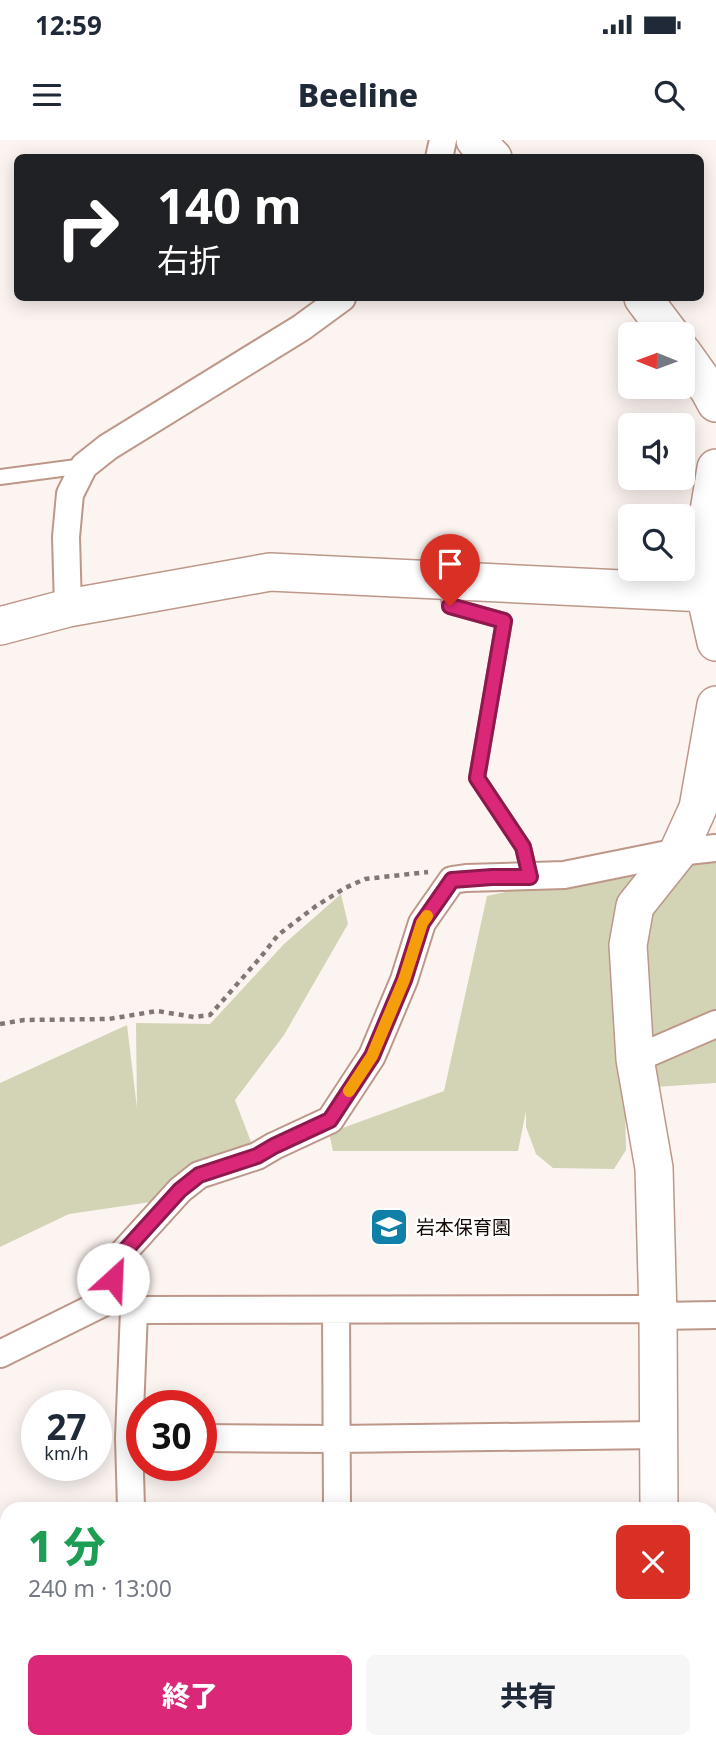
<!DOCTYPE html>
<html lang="ja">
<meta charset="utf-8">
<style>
:root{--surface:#fff;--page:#f6f6f7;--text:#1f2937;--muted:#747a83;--accent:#db2777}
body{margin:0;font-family:"Noto Sans","Noto Sans JP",sans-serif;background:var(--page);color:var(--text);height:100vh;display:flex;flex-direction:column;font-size:26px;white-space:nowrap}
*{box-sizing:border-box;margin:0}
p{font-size:23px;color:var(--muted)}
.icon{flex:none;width:38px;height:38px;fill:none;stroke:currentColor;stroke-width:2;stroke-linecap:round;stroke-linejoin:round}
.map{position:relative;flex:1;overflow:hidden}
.sheet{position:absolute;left:0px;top:1362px;width:718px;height:247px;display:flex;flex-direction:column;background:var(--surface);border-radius:21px 21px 0 0;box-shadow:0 4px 18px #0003}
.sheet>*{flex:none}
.top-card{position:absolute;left:14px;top:14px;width:690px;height:147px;border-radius:10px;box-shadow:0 4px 18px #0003;background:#202124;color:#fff;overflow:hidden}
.needle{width:46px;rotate:271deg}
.fabs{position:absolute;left:618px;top:182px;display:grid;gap:14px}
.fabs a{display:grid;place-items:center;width:77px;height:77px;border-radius:10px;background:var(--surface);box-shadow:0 4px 18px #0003;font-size:35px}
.speed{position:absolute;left:21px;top:1250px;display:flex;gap:14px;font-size:35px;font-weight:700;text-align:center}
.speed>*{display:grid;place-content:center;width:91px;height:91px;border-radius:50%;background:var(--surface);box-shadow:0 4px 18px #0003;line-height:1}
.speed small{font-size:18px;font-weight:400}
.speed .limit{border:10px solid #d22;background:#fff;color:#111}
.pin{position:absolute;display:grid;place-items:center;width:60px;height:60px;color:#fff;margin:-72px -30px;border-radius:50% 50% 50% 0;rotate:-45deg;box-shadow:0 0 7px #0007}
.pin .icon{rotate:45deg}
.me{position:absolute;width:77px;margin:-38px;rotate:25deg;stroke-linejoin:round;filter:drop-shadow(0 0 5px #0008)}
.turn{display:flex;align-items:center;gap:24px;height:147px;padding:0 28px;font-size:32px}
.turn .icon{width:91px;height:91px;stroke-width:2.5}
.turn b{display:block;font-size:49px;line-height:60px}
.round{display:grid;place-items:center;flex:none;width:74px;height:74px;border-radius:10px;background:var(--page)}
.overview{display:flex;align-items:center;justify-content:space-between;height:119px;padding:0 28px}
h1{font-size:42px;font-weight:800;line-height:52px;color:#1e9e55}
.action{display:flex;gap:14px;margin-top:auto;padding:14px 28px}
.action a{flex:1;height:80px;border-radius:10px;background:var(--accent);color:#fff;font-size:28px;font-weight:800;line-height:80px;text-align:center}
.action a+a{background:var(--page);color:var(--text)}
.status{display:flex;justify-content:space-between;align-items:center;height:49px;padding:0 35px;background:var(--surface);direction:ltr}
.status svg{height:19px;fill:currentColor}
header{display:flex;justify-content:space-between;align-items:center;height:91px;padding:0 28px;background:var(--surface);font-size:32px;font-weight:800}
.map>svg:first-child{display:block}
</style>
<div class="status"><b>12:59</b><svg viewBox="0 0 49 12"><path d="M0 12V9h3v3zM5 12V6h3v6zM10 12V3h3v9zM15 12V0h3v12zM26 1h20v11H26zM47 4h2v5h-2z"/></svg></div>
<header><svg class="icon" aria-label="menu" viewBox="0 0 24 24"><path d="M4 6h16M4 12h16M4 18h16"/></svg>Beeline<svg class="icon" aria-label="search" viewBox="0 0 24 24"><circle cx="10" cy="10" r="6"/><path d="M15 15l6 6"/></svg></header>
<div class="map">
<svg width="716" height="1608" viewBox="0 0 716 1608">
<rect width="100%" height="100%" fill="#fcf4f1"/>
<path fill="#d3d4b5" d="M716 716V943L655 947 624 914 626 1010 614 1029 553 1028 536 1014 526 987V971L518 1011H333L329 993 444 951 487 756 597 732Z
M341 754 348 784 284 895 235 960 253 1007 192 1056 69 1074 0 1107V943L127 885 137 968 136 883 210 884 284 804Z"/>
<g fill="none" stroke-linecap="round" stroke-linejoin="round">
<defs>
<path id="lane" d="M0 337 84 326
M447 441 450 466 504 481 477 638 523 707 530 737"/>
<path id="street" d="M439 18 443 0
M68 468 66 397 70 354 84 326 108 307 301 188 342 158
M635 919 716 884
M336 1170 337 1368
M658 1176 716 1175
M0 1214 105 1162 121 1115 180 1050 199 1035 257 1016 274 1006 330 980 372 916 404 840 422 783 452 740 466 738 564 735 678 712 716 708
M201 1298 337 1299 659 1295
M131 1368 129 1298 134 1170 657 1169
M0 1427H7
M710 1429H716
M0 1499 7 1507
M710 1564H716
M85 1601 90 1608
M341 1601V1608
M136 1608V1601"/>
<path id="secondary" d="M475 0 493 18
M643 158 670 194
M682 212 709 250 716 263
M716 328 705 396V453L716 502
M0 486 68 468 270 432 705 453
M659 1368 658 1176 654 1028 635 919 628 805 635 766 678 712 698 668 716 565
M657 1601V1608"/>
</defs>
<use href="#lane" stroke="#bd9789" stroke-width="18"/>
<use href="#street" stroke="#bd9789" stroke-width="30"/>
<use href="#secondary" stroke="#bd9789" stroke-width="40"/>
<path stroke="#817773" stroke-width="4.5" stroke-dasharray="5 5" stroke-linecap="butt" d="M0 884 24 880 109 879 157 871 194 877 210 875 260 818 278 795 316 766 345 748 365 739 428 732"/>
<use href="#lane" stroke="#fff" stroke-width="14"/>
<use href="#street" stroke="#fff" stroke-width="26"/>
<use href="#secondary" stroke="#fff" stroke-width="37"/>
</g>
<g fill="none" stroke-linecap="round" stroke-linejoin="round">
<defs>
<path id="route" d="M113 1139 121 1115 180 1050 199 1035 257 1016 274 1006 330 980 372 916 404 840 422 783 452 740 492 737H530L523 707 477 638 504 481 450 466"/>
</defs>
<use href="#route" stroke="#8e194d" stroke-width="18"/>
<use href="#route" stroke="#db2777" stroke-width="12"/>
<path stroke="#f59e0b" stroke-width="12" d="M349 951 372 916 404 840 422 783 427 776"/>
</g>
<defs>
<symbol id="school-square" viewBox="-11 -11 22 22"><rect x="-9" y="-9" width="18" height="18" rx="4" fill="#1080a8" stroke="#fff"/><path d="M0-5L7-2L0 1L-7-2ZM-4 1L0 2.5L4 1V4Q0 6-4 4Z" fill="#fff"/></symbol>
</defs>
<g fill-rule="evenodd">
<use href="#school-square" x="367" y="1065" width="44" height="44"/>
</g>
<g text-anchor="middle" stroke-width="5" stroke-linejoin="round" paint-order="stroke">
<g font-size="19" fill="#150905" stroke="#fff" text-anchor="start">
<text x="416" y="1094">岩本保育園</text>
</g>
</g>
</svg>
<div class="fabs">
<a><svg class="needle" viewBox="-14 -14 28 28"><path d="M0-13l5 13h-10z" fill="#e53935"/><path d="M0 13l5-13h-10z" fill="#747a83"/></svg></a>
<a><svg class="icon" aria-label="sound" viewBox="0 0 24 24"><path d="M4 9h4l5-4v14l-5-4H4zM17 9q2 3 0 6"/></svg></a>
<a><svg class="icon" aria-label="search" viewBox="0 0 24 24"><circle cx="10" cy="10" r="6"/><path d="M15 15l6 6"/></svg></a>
</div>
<div class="speed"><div>27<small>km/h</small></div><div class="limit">30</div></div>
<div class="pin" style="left:450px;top:466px;background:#d93025"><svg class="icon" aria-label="arrive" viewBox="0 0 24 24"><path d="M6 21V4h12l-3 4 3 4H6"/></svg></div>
<svg class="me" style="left:113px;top:1139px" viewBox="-20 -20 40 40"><circle r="19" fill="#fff"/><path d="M0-13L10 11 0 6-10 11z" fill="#db2777"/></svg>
<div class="top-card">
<div class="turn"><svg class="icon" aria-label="right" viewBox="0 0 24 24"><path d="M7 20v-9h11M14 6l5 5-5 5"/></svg><div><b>140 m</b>右折</div></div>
</div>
<section class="sheet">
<div class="overview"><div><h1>1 分</h1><p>240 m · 13:00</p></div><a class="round" style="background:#d93025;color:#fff"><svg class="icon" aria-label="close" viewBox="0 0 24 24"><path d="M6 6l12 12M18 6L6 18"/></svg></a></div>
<div class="action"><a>終了</a><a>共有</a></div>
</section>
</div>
